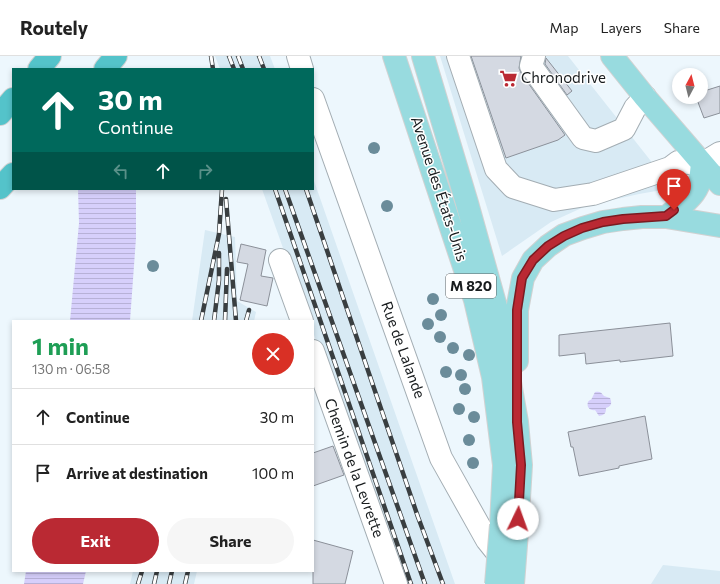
<!DOCTYPE html>
<meta charset="utf-8">
<style>
:root{--surface:#fff;--page:#f6f6f6;--text:#222;--muted:#767676;--line:#e0e0e0;--accent:#ba2933}
body{margin:0;font-family:Commissioner,sans-serif;background:var(--page);color:var(--text);height:100vh;display:flex;flex-direction:column;font-size:15px;white-space:nowrap}
*{box-sizing:border-box;margin:0}
p{font-size:13px;color:var(--muted)}
.icon{flex:none;width:22px;height:22px;fill:none;stroke:currentColor;stroke-width:2;stroke-linecap:round;stroke-linejoin:round}
.map{position:relative;flex:1;overflow:hidden}
.sheet{position:absolute;left:12px;top:264px;width:302px;height:252px;display:flex;flex-direction:column;background:var(--surface);border-radius:0px;box-shadow:0 2px 6px #0003}
.sheet>*{flex:none}
.top-card{position:absolute;left:12px;top:12px;width:302px;height:122px;border-radius:0px;box-shadow:0 2px 6px #0003;background:#00695c;color:#fff;overflow:hidden}
.needle{width:26px;rotate:7deg}
.fabs{position:absolute;left:672px;top:12px;display:grid;gap:8px}
.fabs a{display:grid;place-items:center;width:36px;height:36px;border-radius:50%;background:var(--surface);box-shadow:0 2px 6px #0003;font-size:20px}
.pin{position:absolute;display:grid;place-items:center;width:34px;height:34px;color:#fff;margin:-41px -17px;border-radius:50% 50% 50% 0;rotate:-45deg;box-shadow:0 0 4px #0007}
.pin .icon{rotate:45deg}
.me{position:absolute;width:44px;margin:-22px;rotate:3deg;stroke-linejoin:round;filter:drop-shadow(0 0 3px #0008)}
.turn{display:flex;align-items:center;gap:14px;height:84px;padding:0 20px;font-size:18px}
.turn .icon{width:52px;height:52px;stroke-width:2.5}
.turn b{display:block;font-size:28px;line-height:34px}
.lanes{display:flex;align-items:center;height:38px;padding:0 20px;background:#0003;justify-content:center;gap:20px;direction:ltr}
.lanes .off{opacity:.35}
.round{display:grid;place-items:center;flex:none;width:42px;height:42px;border-radius:21px;background:var(--page)}
.head{display:flex;align-items:center;justify-content:space-between;height:68px;padding:0 20px}
h1{font-size:24px;font-weight:700;line-height:30px;color:#1e9e55}
.cta{display:flex;gap:8px;margin-top:auto;padding:8px 20px}
.cta a{flex:1;height:46px;border-radius:24px;background:var(--accent);color:#fff;font-size:16px;font-weight:700;line-height:46px;text-align:center}
.cta a+a{background:var(--page);color:var(--text)}
ul{padding:0;list-style:none}
li{display:flex;align-items:center;gap:12px;height:56px;padding:0 20px;border-top:1px solid var(--line)}
li div{flex:1}
li b{display:block;font-size:15px}
li em{font-style:normal}
header{display:flex;align-items:center;gap:24px;box-sizing:border-box;height:56px;padding:0 20px;background:var(--surface);border-bottom:1px solid var(--line)}
header strong{font-size:19px}
nav{display:flex;gap:22px;margin-inline-start:auto;font-size:14px}
.map>svg:first-child{display:block}
</style>
<header>
<strong>Routely</strong>
<nav><a>Map</a><a>Layers</a><a>Share</a></nav>
</header>
<div class="map">
<svg width="720" height="528" viewBox="0 0 720 528">
<defs>
<pattern id="water-rules" width="6" height="5" patternUnits="userSpaceOnUse"><rect width="6" height="5" fill="#d6cffb"/><path d="M0 2.5h6" fill="none" stroke="#b7b1d7"/></pattern>
</defs>
<rect width="100%" height="100%" fill="#edf7fd"/>
<path fill="#d8eaf4" d="M215 0H270L275 13H220Z
M440 0H568L669 128 662 134 639 138 586 150 551 166 502 200Z
M313 122 401 374 455 528H402L313 276V265H309L262 133H313Z
M205 174 235 181 237 245 256 256 254 265H192Z
M663 509 720 515V528H651Z
M133 515H197L194 528H130Z"/>
<path fill="url(#water-rules)" d="M78 133H136V182L130 265H70L79 167Z
M595 336C600 335 601 336 604 340L610 342C612 347 612 350 606 352 606 358 604 359 599 360L595 354C591 355 586 352 588 346 590 343 591 345 592 342 593 340 594 338 595 336Z
M26 515H86L83 528H24Z"/>
<path fill="#edf7fd" d="M65 0H134L135 13H66Z"/>
<path fill="#d4d9e2" stroke="#8b9099" d="M471 0H521L519 12 521 17 565 79 558 84 506 102Z
M546 2 572 35 567 39 545 8Z
M720 30V57L704 62 696 41H701V36Z
M241 188 266 194 261 220 273 222 267 250 240 244 248 208 237 206Z
M670 267 673 300 620 306V304L586 308 585 297 559 300V279Z
M645 360 652 403 619 410V412L579 420 573 391H571L568 376Z
M333 390 344 419 313 430V397Z
M313 484 353 495 345 528H313Z"/>
<g fill="none" stroke-linecap="round" stroke-linejoin="round">
<defs>
<path id="minor" d="M298 0 302 13
M458 0 496 113 513 131 554 144 593 138 670 112 678 106 702 108 720 97
M534 0 531 10 583 82 596 85 624 73 635 52 645 41
M313 43 441 402 487 484 507 509
M280 204 302 265
M313 295 396 528"/>
<path id="major" d="M394 0 475 244 493 321 504 409 501 469
M423 0 467 147 498 258 517 366 521 409 517 476
M612 0 645 41 720 128
M666 161C677 152 692 144 698 130 701 124 701 115 702 108
M517 305V254L523 222 533 204 548 190 564 179 583 172 603 166 623 163 642 161H666L720 170"/>
<path id="highway" d="M39 13 50 0
M105 13 116 0
M0 58 13 43
M0 132 13 118"/>
</defs>
<use href="#minor" stroke="#a3adb3" stroke-width="24"/>
<use href="#major" stroke="#d1d2d2" stroke-width="24"/>
<use href="#highway" stroke="#d1d2d2" stroke-width="24"/>
<use href="#minor" stroke="#fff" stroke-width="22"/>
<use href="#major" stroke="#98dbdf" stroke-width="22"/>
<use href="#highway" stroke="#54c3ca" stroke-width="22"/>
<defs>
<path id="rail" d="M211 0 213 13
M229 0 234 13
M238 0 243 13
M259 0 264 13
M275 133 411 528
M285 133 425 528
M306 133 418 461 443 528
M226 143 236 265
M201 265 219 178 222 133
M214 265 219 224V197
M225 265 227 213
M246 265 249 254
M138 528 142 515
M154 528 157 515
M169 528 172 515
M185 528 188 515"/>
</defs>
<use href="#rail" stroke="#393e40" stroke-width="4.5"/>
<use href="#rail" stroke="#fff" stroke-width="3" stroke-dasharray="9" stroke-linecap="butt"/>
<defs>
<path id="major-bridge" d="M496 528 501 469
M513 528 517 476"/>
</defs>
<use href="#major-bridge" stroke="#d1d2d2" stroke-width="24" stroke-linecap="butt"/>
<use href="#major-bridge" stroke="#98dbdf" stroke-width="22"/>
</g>
<g fill="#6b8c9a">
<circle cx="374" cy="92" r="6"/>
<circle cx="387" cy="150" r="6"/>
<circle cx="153" cy="210" r="6"/>
<circle cx="433" cy="243" r="6"/>
<circle cx="441" cy="259" r="6"/>
<circle cx="428" cy="268" r="6"/>
<circle cx="440" cy="281" r="6"/>
<circle cx="453" cy="292" r="6"/>
<circle cx="469" cy="299" r="6"/>
<circle cx="446" cy="316" r="6"/>
<circle cx="461" cy="319" r="6"/>
<circle cx="465" cy="333" r="6"/>
<circle cx="459" cy="353" r="6"/>
<circle cx="474" cy="361" r="6"/>
<circle cx="469" cy="384" r="6"/>
<circle cx="473" cy="407" r="6"/>
</g>
<g fill="none" stroke-linecap="round" stroke-linejoin="round">
<defs>
<path id="route" d="M518 463 521 409 517 366V254L522 222 533 204 548 190 564 180 582 172 603 166 623 163 666 160 674 154"/>
</defs>
<use href="#route" stroke="#791b21" stroke-width="10"/>
<use href="#route" stroke="#ba2933" stroke-width="7"/>
</g>
<defs>
<symbol id="supermarket-bare" viewBox="-9 -9 18 18"><path d="M-6-5.5h2.5l.6 2H6L4.5 2H-2.5L-4.4-4H-6ZM-1.5 3.2a1.3 1.3 0 1 0 .1 0ZM3 3.2a1.3 1.3 0 1 0 .1 0Z" fill="#ba2933" stroke="#fff" stroke-width="2.5" paint-order="stroke"/></symbol>
</defs>
<g fill-rule="evenodd">
<use href="#supermarket-bare" x="496" y="10" width="25" height="25"/>
</g>
<g text-anchor="middle" stroke-width="3" stroke-linejoin="round" paint-order="stroke">
<rect fill="#fff" stroke="#5d6062" stroke-width="1" x="446" y="218" width="50" height="24" rx="3"/>
<g font-size="14" font-weight="bold" fill="#181c1e">
<text x="471" y="235">M 820</text>
</g>
<g font-size="15" fill="#181c1e" stroke="#fff" text-anchor="start">
<text x="521" y="27">Chronodrive</text>
</g>
<g font-size="15" fill="#181c1e" stroke="#fff">
<text transform="translate(439 133) rotate(72)" y="5">Avenue des États-Unis</text>
<text transform="translate(403 294) rotate(70)" y="5">Rue de Lalande</text>
<text transform="translate(354 412) rotate(70)" y="5">Chemin de la Levrette</text>
</g>
</g>
</svg>
<div class="fabs">
<a><svg class="needle" viewBox="-14 -14 28 28"><path d="M0-13l5 13h-10z" fill="#e53935"/><path d="M0 13l5-13h-10z" fill="#767676"/></svg></a>
</div>
<div class="pin" style="left:674px;top:154px;background:#d93025"><svg class="icon" aria-label="arrive" viewBox="0 0 24 24"><path d="M6 21V4h12l-3 4 3 4H6"/></svg></div>
<svg class="me" style="left:518px;top:463px" viewBox="-20 -20 40 40"><circle r="19" fill="#fff"/><path d="M0-13L10 11 0 6-10 11z" fill="#ba2933"/></svg>
<div class="top-card">
<div class="turn"><svg class="icon" aria-label="ahead" viewBox="0 0 24 24"><path d="M12 20V5M6 11l6-6 6 6"/></svg><div><b>30 m</b>Continue</div></div>
<div class="lanes"><svg class="icon off" aria-label="left" viewBox="0 0 24 24"><path d="M17 20v-9H6M10 6l-5 5 5 5"/></svg><svg class="icon" aria-label="ahead" viewBox="0 0 24 24"><path d="M12 20V5M6 11l6-6 6 6"/></svg><svg class="icon off" aria-label="right" viewBox="0 0 24 24"><path d="M7 20v-9h11M14 6l5 5-5 5"/></svg></div>
</div>
<section class="sheet">
<div class="head"><div><h1>1 min</h1><p>130 m · 06:58</p></div><a class="round" style="background:#d93025;color:#fff"><svg class="icon" aria-label="close" viewBox="0 0 24 24"><path d="M6 6l12 12M18 6L6 18"/></svg></a></div>
<ul>
<li><svg class="icon" aria-label="ahead" viewBox="0 0 24 24"><path d="M12 20V5M6 11l6-6 6 6"/></svg><div><b>Continue</b></div><em>30 m</em></li>
<li><svg class="icon" aria-label="arrive" viewBox="0 0 24 24"><path d="M6 21V4h12l-3 4 3 4H6"/></svg><div><b>Arrive at destination</b></div><em>100 m</em></li>
</ul>
<div class="cta"><a>Exit</a><a>Share</a></div>
</section>
</div>
